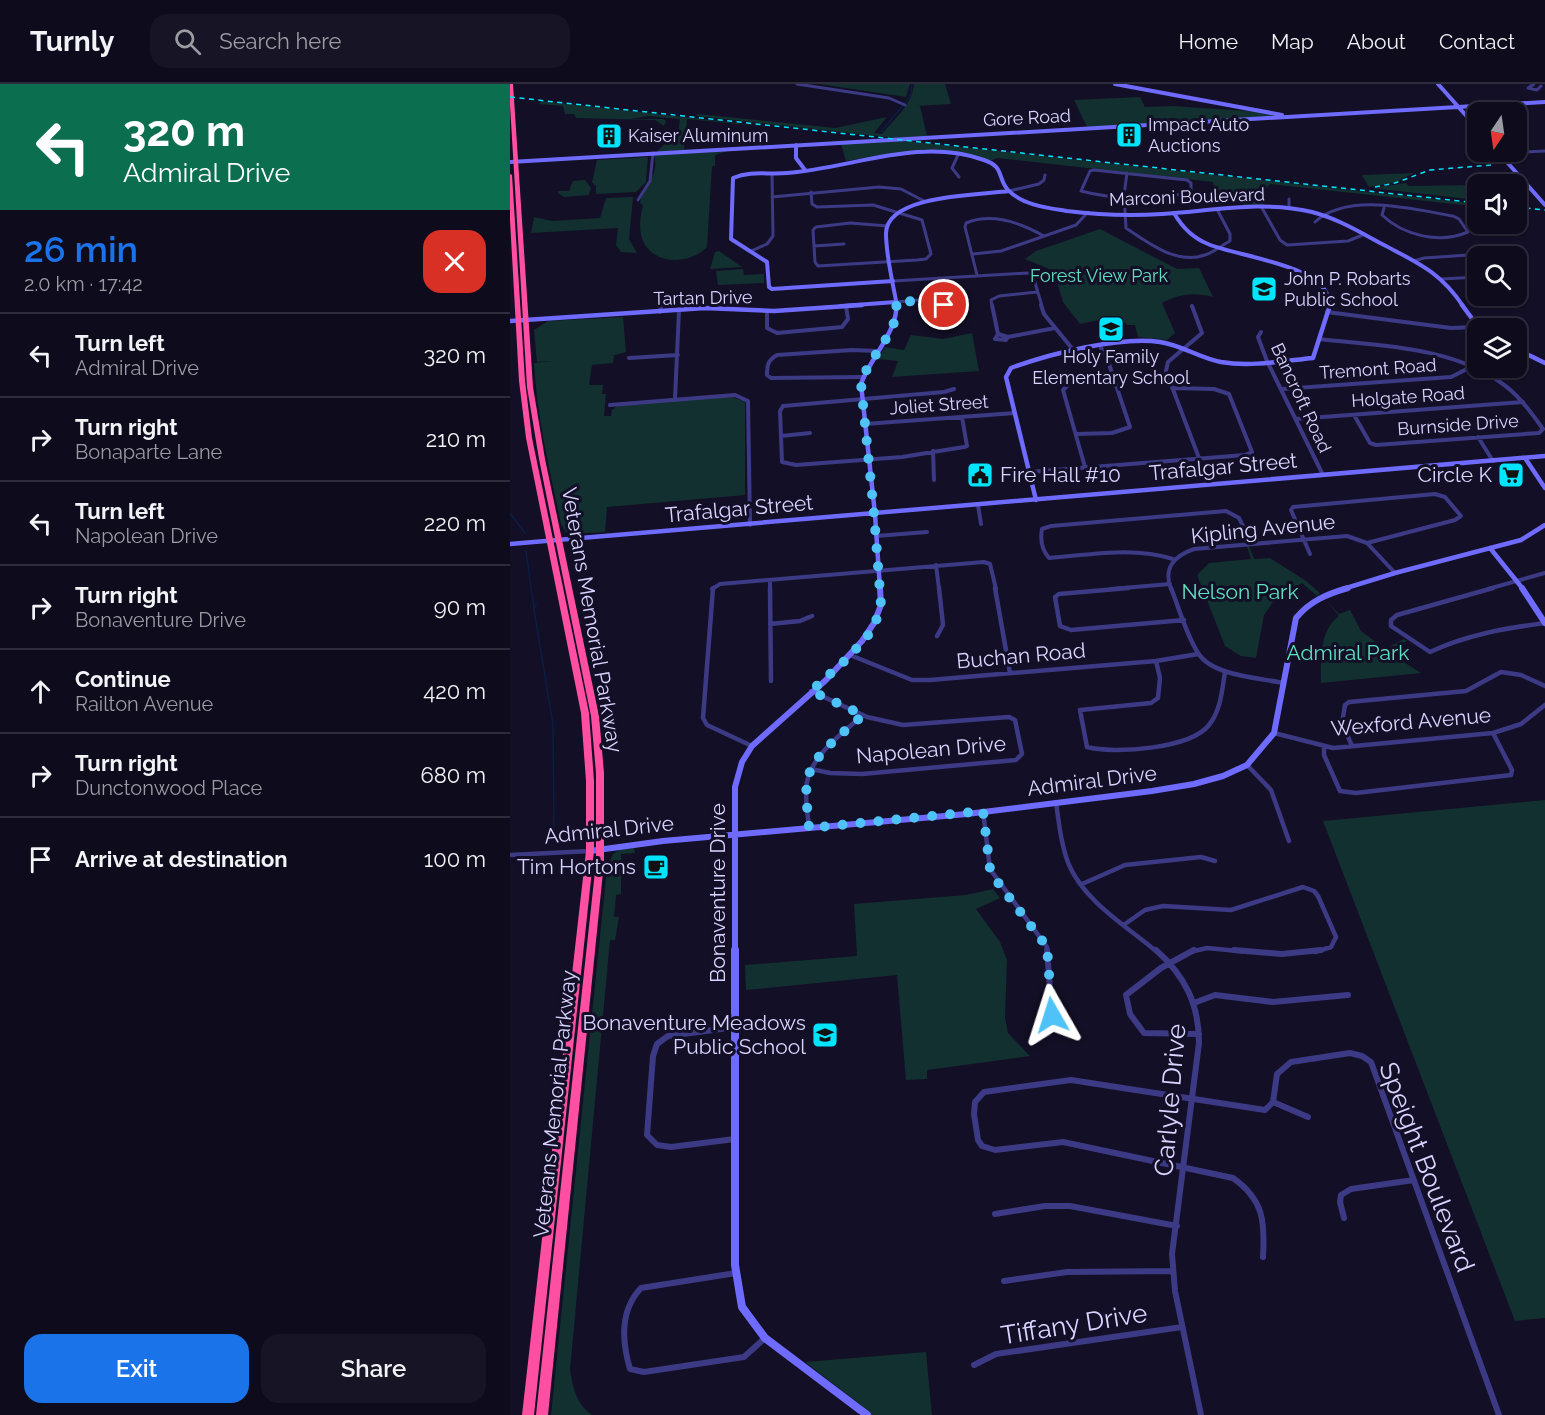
<!DOCTYPE html>
<meta charset="utf-8">
<style>
:root{--surface:#0e0b1c;--page:#171425;--text:#f1f3f6;--muted:#9b9ba3;--line:#2e2b3b;--accent:#1a73e8}
body{margin:0;font-family:Raleway,sans-serif;background:var(--page);color:var(--text);height:100vh;display:flex;flex-direction:column;font-size:22px;white-space:nowrap}
*{box-sizing:border-box;margin:0}
p{font-size:20px;color:var(--muted)}
.icon{flex:none;width:33px;height:33px;fill:none;stroke:currentColor;stroke-width:2;stroke-linecap:round;stroke-linejoin:round}
.map{position:relative;flex:1;overflow:hidden}
.side{display:flex;flex-direction:column;background:var(--surface);width:510px}
.side>*{flex:none}
.banner{background:#0b6e4f;color:#fff;overflow:hidden}
.needle{width:39px;rotate:193deg}
.controls{position:absolute;left:957px;top:18px;display:grid;gap:12px}
.controls a{display:grid;place-items:center;width:60px;height:60px;border-radius:12px;background:var(--surface);box-shadow:0 2px 4px #0004,0 0 0 2px var(--line);font-size:30px}
.pin{position:absolute;display:grid;place-items:center;width:51px;height:51px;color:#fff;margin:-26px;border:3px solid #fff;border-radius:50%;box-shadow:0 2px 6px #0007}
.me{position:absolute;width:66px;margin:-33px;rotate:354deg;stroke-linejoin:round;filter:drop-shadow(0 0 4px #0008)}
.turn{display:flex;align-items:center;gap:21px;height:126px;padding:0 24px;font-size:27px}
.turn .icon{width:78px;height:78px;stroke-width:2.5}
.turn b{display:block;font-size:42px;line-height:51px}
.round{display:grid;place-items:center;flex:none;width:63px;height:63px;border-radius:18px;background:var(--page)}
.overview{display:flex;align-items:center;justify-content:space-between;height:102px;padding:0 24px}
h1{font-size:36px;font-weight:600;line-height:45px;color:var(--accent)}
.action{display:flex;gap:12px;margin-top:auto;padding:12px 24px}
.action a{flex:1;height:69px;border-radius:18px;background:var(--accent);color:#fff;font-size:24px;font-weight:600;line-height:69px;text-align:center}
.action a+a{background:var(--page);color:var(--text)}
ul{padding:0;list-style:none}
li{display:flex;align-items:center;gap:18px;height:84px;padding:0 24px;border-top:2px solid var(--line)}
li div{flex:1}
li b{display:block;font-size:22px}
li em{font-style:normal}
header{display:flex;align-items:center;gap:36px;box-sizing:border-box;height:84px;padding:0 30px;background:var(--surface);border-bottom:2px solid var(--line)}
header strong{font-size:28px}
nav{display:flex;gap:33px;margin-inline-start:auto;font-size:21px}
.search{width:420px;height:54px;background:var(--page);display:flex;align-items:center;gap:15px;box-sizing:border-box;padding:0 21px;border-radius:18px;color:var(--muted);font-size:22px}
main{display:flex;flex:1;min-height:0}
.map>svg:first-child{display:block}
</style>
<header>
<strong>Turnly</strong>
<div class="search"><svg class="icon" aria-label="search" viewBox="0 0 24 24"><circle cx="10" cy="10" r="6"/><path d="M15 15l6 6"/></svg>Search here</div>
<nav><a>Home</a><a>Map</a><a>About</a><a>Contact</a></nav>
</header>
<main>
<section class="side">
<div class="banner">
<div class="turn"><svg class="icon" aria-label="left" viewBox="0 0 24 24"><path d="M17 20v-9H6M10 6l-5 5 5 5"/></svg><div><b>320 m</b>Admiral Drive</div></div>
</div>
<div class="overview"><div><h1>26 min</h1><p>2.0 km · 17:42</p></div><a class="round" style="background:#d93025;color:#fff"><svg class="icon" aria-label="close" viewBox="0 0 24 24"><path d="M6 6l12 12M18 6L6 18"/></svg></a></div>
<ul>
<li><svg class="icon" aria-label="left" viewBox="0 0 24 24"><path d="M17 20v-9H6M10 6l-5 5 5 5"/></svg><div><b>Turn left</b><p>Admiral Drive</p></div><em>320 m</em></li>
<li><svg class="icon" aria-label="right" viewBox="0 0 24 24"><path d="M7 20v-9h11M14 6l5 5-5 5"/></svg><div><b>Turn right</b><p>Bonaparte Lane</p></div><em>210 m</em></li>
<li><svg class="icon" aria-label="left" viewBox="0 0 24 24"><path d="M17 20v-9H6M10 6l-5 5 5 5"/></svg><div><b>Turn left</b><p>Napolean Drive</p></div><em>220 m</em></li>
<li><svg class="icon" aria-label="right" viewBox="0 0 24 24"><path d="M7 20v-9h11M14 6l5 5-5 5"/></svg><div><b>Turn right</b><p>Bonaventure Drive</p></div><em>90 m</em></li>
<li><svg class="icon" aria-label="ahead" viewBox="0 0 24 24"><path d="M12 20V5M6 11l6-6 6 6"/></svg><div><b>Continue</b><p>Railton Avenue</p></div><em>420 m</em></li>
<li><svg class="icon" aria-label="right" viewBox="0 0 24 24"><path d="M7 20v-9h11M14 6l5 5-5 5"/></svg><div><b>Turn right</b><p>Dunctonwood Place</p></div><em>680 m</em></li>
<li><svg class="icon" aria-label="arrive" viewBox="0 0 24 24"><path d="M6 21V4h12l-3 4 3 4H6"/></svg><div><b>Arrive at destination</b></div><em>100 m</em></li>
</ul>
<div class="action"><a>Exit</a><a>Share</a></div>
</section>
<div class="map">
<svg width="1035" height="1331" viewBox="0 0 1035 1331">
<rect width="100%" height="100%" fill="#130f26"/>
<path fill="#12302f" d="M309 0H400L396 13Z
M404 0H435L441 20 405 22H410L417 52 385 54 186 32 188 30 325 44 377 33 364 49 372 50C385 34 402 21 404 0Z
M630 13 635 23 662 22 739 27 741 24 769 32 577 43 564 16Z
M32 17 270 44 177 35 174 66 149 68 147 67 158 57H166V62L170 35 138 32 120 35H153L156 37 154 42 145 36 66 34 64 30H55L53 22 29 20Z
M387 56 959 119 962 122 760 100 755 106 754 123 735 124 729 115 706 117 703 98 488 74 479 77 415 65 336 77 331 60Z
M218 67 205 71V82H202L197 163C181 180 147 182 134 159 128 148 130 133 133 121L130 119C134 100 150 92 144 71Z
M138 73 136 98 126 108 86 110V102L82 98 87 76Z
M904 89 884 99 859 103 852 91Z
M75 96 81 104 79 111 54 113 48 109V107H59L63 97Z
M896 99 899 102 967 101V116L862 104Z
M123 113 119 155 127 169 111 168 106 161 108 144 21 149 24 133 42 137 90 134 96 114Z
M590 145 667 185 689 184 703 213C685 208 668 210 652 219L665 249 657 256 628 253 625 241H617L608 232 570 240 553 218 544 187 515 175 526 167Z
M209 167 232 183 200 185 205 168Z
M233 185 234 191 254 190V199L208 201 206 187Z
M113 233 116 268 101 272H104L103 279 82 281 79 301H93L92 310H96L94 332H101L102 326 108 321 222 313 235 318V411L97 423 95 448 60 450 56 448 51 440C40 387 27 334 24 279L43 277 27 278 24 246 38 237Z
M462 249 469 287 382 293 388 277 368 275 375 263 394 266 401 251 433 255Z
M736 460H738L744 475 760 474 796 497 810 509 807 512 792 499 763 518 754 531 746 574 731 572 715 562 687 491 699 479 741 475Z
M816 516 829 530 840 526 851 547 875 565 894 555 897 557 878 568 911 589 811 599C811 577 809 546 829 532Z
M1035 716V1234L1005 1237 813 737Z
M124 764 125 769 111 770V810L106 811 104 833H109L105 856H100L60 1286C63 1303 66 1320 82 1331H41L97 784 103 770 111 765Z
M483 805 490 814 466 825 490 858 497 876 495 934 498 949 520 972 417 986V995L396 996 387 891 236 906 235 881 347 872 344 820 456 811Z
M416 1268 422 1331H361L351 1321 295 1278Z"/>
<g fill="none" stroke-linecap="round" stroke-linejoin="round">
<path stroke="#0a1f44" stroke-width="1.5" d="M395 19 401 10 402 0
M371 48 393 21
M0 429 15 449
M16 467 24 525
M26 520 24 526 43 641 44 751"/>
<path stroke="#3d3a85" stroke-width="3" d="M287 0 379 14 395 21
M1024 0 1018 4 1027 6 1031 2
M990 69 1035 67
M448 71 442 84 449 93
M584 86 677 96 681 99V108C648 116 604 116 571 107L580 87Z
M617 89 614 111 616 144C638 159 667 181 695 171 704 168 712 161 720 157V150L708 127
M499 107 529 100 534 96 535 91
M301 108 302 120 307 123 363 121 412 136 421 170 416 175 407 176 308 182 305 178 303 146 306 143 340 139 378 142
M262 113 369 103 391 105 414 117
M779 115V124
M128 116 140 97 143 69
M752 124 770 156 777 161 838 157 855 150
M805 138C838 108 902 125 943 132L949 135 958 148C930 160 894 152 872 131L874 124
M304 162 334 160
M241 167 257 160 263 152 262 90
M463 170 491 167 566 141 578 128
M904 177 914 174 973 170
M467 191 455 143 456 139C482 128 511 139 534 152
M932 195 968 193
M383 197 518 189 523 192 532 222
M386 218 421 215 432 217V222
M151 222 152 207
M482 222 481 216 489 212 527 208"/>
<path stroke="#3d3a85" stroke-width="4" d="M432 221 434 240
M482 221 488 250 498 253 545 244
M531 221 534 230 565 268
M682 222 692 249 658 278 656 287 689 374
M257 227V244L267 249 332 243 338 235 336 222
M150 228 151 221
M817 228 941 244 968 243
M751 248 748 253 757 277 813 391
M488 250 485 255 496 256 498 253
M809 255C868 262 939 262 990 298 1008 310 1020 327 1033 345L1029 349 866 361 860 359 844 331
M119 274 168 271
M353 293 261 294 257 291C257 281 258 276 267 271L342 266 367 267
M444 305 434 308 273 322 270 327 272 378 286 381 392 373 454 363 457 362 452 333
M772 305 941 293 963 282
M165 315 169 226
M100 321 225 311 238 317 240 441
M786 335 1013 318
M355 340 505 329
M566 350 602 349 620 343 596 271 591 264
M271 352 300 349
M968 353 983 377
M423 367 424 396
M575 383 553 306 559 300 603 294
M519 388 735 371 742 368 719 310 704 305 662 304
M468 421 471 440
M366 452 417 448
M800 470 781 426 783 423 925 410 935 413 951 432 945 436 857 459
M663 475C623 462 580 471 539 474 532 466 530 456 532 445L541 442 716 427 729 434 741 458
M426 481 429 505
M260 496V505
M202 505 210 500 474 478 480 480 486 505
M601 505 660 500
M661 505C653 484 664 472 684 465L837 452 857 459 885 489
M978 505 1035 489"/>
<path stroke="#3d3a85" stroke-width="4.5" d="M203 504 193 634 197 641 242 662
M260 504 261 597
M485 504 500 589
M618 504 549 510 545 513 550 542 561 546 674 536
M661 504C669 524 676 550 688 569 702 592 750 594 774 599
M983 504 887 531 881 536V542L920 568C956 551 996 544 1035 539
M260 540 290 537 302 532
M427 552 433 541 429 504
M340 571 402 596H420L646 577 688 570
M646 577 650 594 648 614 641 619 570 626 577 663C604 670 680 665 699 641 711 626 712 606 715 588
M301 607 357 633 393 641 499 633 505 636 512 670 506 676 352 690 320 689 301 685
M764 649 823 664 983 649 1011 640 1035 621
M842 662 832 639 835 621 839 618 956 607 991 588 1011 591 1035 602
M814 663V671L830 707 846 709 1001 691 1002 686 983 649
M737 681 761 706 779 757
M546 718C549 739 551 761 559 781 575 818 618 843 647 868
M473 727 480 785 537 863V868
M299 744C298 729 294 712 297 698 303 669 333 649 353 631
M0 771 80 767
M572 800 615 781 691 773 705 777
M615 840 635 826 653 822 721 826 793 803 804 807 808 812 826 853 821 863 805 868
M680 868 697 864 738 868"/>
<path stroke="#3d3a85" stroke-width="6" d="M537 866 542 931
M646 866C675 892 689 920 689 959L662 1170 665 1207 691 1331
M684 866 651 884 616 911 620 930 634 949 689 950
M724 866 772 870 811 866
M684 919 705 911 763 918 838 911
M763 1018 798 1033
M225 1055 161 1063 147 1061 137 1051 143 972 147 960 158 952 226 943
M485 1130 535 1122H560L667 1142
M834 1134 830 1118 831 1111 841 1105 904 1096
M753 1173C755 1138 754 1116 723 1094L553 1058 485 1066 472 1062 468 1056 464 1030 465 1018 474 1008 561 996 755 1026 763 1018 767 990 781 978 840 969 852 972 861 978 989 1331
M226 1189 131 1204C110 1226 112 1258 120 1285L134 1288 234 1273 255 1254
M494 1197 557 1188 663 1187
M464 1281 486 1270 672 1243"/>
<path stroke="#6f6bff" stroke-width="4" d="M605 0 772 31
M928 0 968 45
M286 61V74L295 86
M988 68 1035 121
M0 78 1035 18
M664 129C672 143 683 154 698 160 727 173 823 181 819 222
M383 197 262 205 259 203 257 178 221 155 223 94C241 86 258 91 277 89 343 84 408 53 474 76 495 83 487 94 498 106 512 121 538 124 557 127 589 131 621 132 652 130 701 127 753 116 802 128 829 135 851 149 876 162 910 180 931 189 953 222
M331 222 386 218
M387 222C383 199 376 173 376 149 377 110 472 111 499 107"/>
<path stroke="#6f6bff" stroke-width="4.5" d="M952 221 969 244
M0 237 195 224 264 227 352 221
M1006 265 1035 279
M1015 374 1035 404
M526 416 496 293 501 284C539 270 610 252 650 258 671 261 690 274 711 278 741 283 773 277 803 274L820 221
M0 460 1035 372
M980 464 1013 505
M370 505 365 430 351 300C359 276 389 245 386 221
M833 505 885 489 1011 456 1035 441"/>
<path stroke="#6f6bff" stroke-width="6" d="M1012 504 1035 539
M80 767 153 757 457 730 642 707 684 700 713 692 737 681 764 649 786 534C800 517 817 510 838 504
M225 868V703L232 678 242 662 316 596 352 557 364 539 371 521 370 504"/>
<path stroke="#6f6bff" stroke-width="8" d="M225 866V1181L232 1223 255 1254 357 1331"/>
<path fill="#ff4fa3" fill-rule="evenodd" d="M0 0H3L23 303 35 375 89 632 94 689V778L38 1331H26L86 778V689L81 632 29 375 17 303 0 21Z
M0 90 2 91 15 297 22 354 79 629 84 697V767L24 1331H12L76 767V697L71 629 16 354 9 297 0 136Z"/>
<path stroke="#00e5ff" stroke-width="1.5" stroke-dasharray="5 4.5" stroke-linecap="butt" d="M0 13 968 119
M865 103 885 99 920 86 981 81
M1006 123 1035 126"/>
</g>
<g fill="none" stroke-linecap="round" stroke-linejoin="round">
<path stroke="#4fc3f7" stroke-width="10" stroke-dasharray="0 18" d="M434 221 429 216 386 218C391 248 358 272 351 300L364 430 371 521 365 540 359 550 340 572 301 607 353 631C334 649 301 671 297 698 295 712 298 729 299 744L473 727 480 785 489 800 537 863 542 931"/>
</g>
<defs>
<symbol id="building-square" viewBox="-11 -11 22 22"><rect x="-9" y="-9" width="18" height="18" rx="4" fill="#00e5ff" stroke="#130f26"/><path d="M-4-6H4V6H1V3H-1V6H-4ZM-2.5-4.3h1.7v1.8h-1.7ZM.8-4.3h1.7v1.8H.8ZM-2.5-1h1.7V.8h-1.7ZM.8-1h1.7V.8H.8Z" fill="#111"/></symbol>
<symbol id="school-square" viewBox="-11 -11 22 22"><rect x="-9" y="-9" width="18" height="18" rx="4" fill="#00e5ff" stroke="#130f26"/><path d="M0-5L7-2L0 1L-7-2ZM-4 1L0 2.5L4 1V4Q0 6-4 4Z" fill="#111"/></symbol>
<symbol id="civic-square" viewBox="-11 -11 22 22"><rect x="-9" y="-9" width="18" height="18" rx="4" fill="#00e5ff" stroke="#130f26"/><path d="M-.6-6.5H3V-4.5H.6V-3L4-1V1h2V6H-6V1h2V-1L-.6-3ZM-1.2 2.5V6h2.4V2.5Z" fill="#111"/></symbol>
<symbol id="supermarket-square" viewBox="-11 -11 22 22"><rect x="-9" y="-9" width="18" height="18" rx="4" fill="#00e5ff" stroke="#130f26"/><path d="M-6-5.5h2.5l.6 2H6L4.5 2H-2.5L-4.4-4H-6ZM-1.5 3.2a1.3 1.3 0 1 0 .1 0ZM3 3.2a1.3 1.3 0 1 0 .1 0Z" fill="#111"/></symbol>
<symbol id="cafe-square" viewBox="-11 -11 22 22"><rect x="-9" y="-9" width="18" height="18" rx="4" fill="#00e5ff" stroke="#130f26"/><path d="M-5.5-4.5H6V0H3Q3 3.5 0 3.5H-2.5Q-5.5 3.5-5.5 0ZM3-3.2v2h1.7v-2ZM-6 4.5H4V6H-6Z" fill="#111"/></symbol>
</defs>
<g fill-rule="evenodd">
<use href="#building-square" x="604" y="36" width="30" height="30"/>
<use href="#building-square" x="84" y="37" width="30" height="30"/>
<use href="#school-square" x="739" y="190" width="30" height="30"/>
<use href="#school-square" x="586" y="230" width="30" height="30"/>
<use href="#civic-square" x="455" y="376" width="30" height="30"/>
<use href="#supermarket-square" x="986" y="376" width="30" height="30"/>
<use href="#cafe-square" x="131" y="768" width="30" height="30"/>
<use href="#school-square" x="300" y="936" width="30" height="30"/>
</g>
<g text-anchor="middle" stroke-width="6" stroke-linejoin="round" paint-order="stroke">
<g font-size="18" fill="#d9d4ff" stroke="#130f26">
<text transform="translate(517 34) rotate(-3)" y="6">Gore Road</text>
<text transform="translate(677 113) rotate(-2)" y="6">Marconi Boulevard</text>
<text transform="translate(193 214) rotate(-1)" y="6">Tartan Drive</text>
<text transform="translate(868 285) rotate(-4)" y="6">Tremont Road</text>
<text transform="translate(898 313) rotate(-4)" y="6">Holgate Road</text>
<text transform="translate(791 314) rotate(65)" y="6">Bancroft Road</text>
<text transform="translate(429 321) rotate(-4)" y="6">Joliet Street</text>
<text transform="translate(948 341) rotate(-4)" y="6">Burnside Drive</text>
</g>
<g font-size="18" fill="#d9d4ff" stroke="#130f26" text-anchor="start">
<text x="638" y="47">Impact Auto<tspan x="638" dy="21">Auctions</tspan></text>
<text x="118" y="58">Kaiser Aluminum</text>
<text x="774" y="201">John P. Robarts<tspan x="774" dy="21">Public School</tspan></text>
<text x="601" y="279" text-anchor="middle">Holy Family<tspan x="601" dy="21">Elementary School</tspan></text>
</g>
<g font-size="18" fill="#5fe0c0" stroke="#130f26">
<text x="589" y="198">Forest View Park</text>
</g>
<g font-size="21" fill="#d9d4ff" stroke="#130f26">
<text transform="translate(713 383) rotate(-5)" y="7">Trafalgar Street</text>
<text transform="translate(229 425) rotate(-5)" y="7">Trafalgar Street</text>
<text transform="translate(753 445) rotate(-6)" y="7">Kipling Avenue</text>
<text transform="translate(82 536) rotate(80)" y="7">Veterans Memorial Parkway</text>
<text transform="translate(511 572) rotate(-5)" y="7">Buchan Road</text>
<text transform="translate(901 638) rotate(-5)" y="7">Wexford Avenue</text>
<text transform="translate(421 666) rotate(-5)" y="7">Napolean Drive</text>
<text transform="translate(582 697) rotate(-7)" y="7">Admiral Drive</text>
<text transform="translate(99 746) rotate(-6)" y="7">Admiral Drive</text>
<text transform="translate(208 809) rotate(-90)" y="7">Bonaventure Drive</text>
<text transform="translate(45 1020) rotate(-84)" y="7">Veterans Memorial Parkway</text>
</g>
<g font-size="21" fill="#d9d4ff" stroke="#130f26" text-anchor="end">
<text x="490" y="398" text-anchor="start">Fire Hall #10</text>
<text x="982" y="398">Circle K</text>
<text x="126" y="790">Tim Hortons</text>
<text x="296" y="946">Bonaventure Meadows<tspan x="296" dy="24">Public School</tspan></text>
</g>
<g font-size="21" fill="#5fe0c0" stroke="#130f26">
<text x="730" y="515">Nelson Park</text>
<text x="838" y="576">Admiral Park</text>
</g>
<g font-size="26" fill="#d9d4ff" stroke="#130f26">
<text transform="translate(660 1016) rotate(-85)" y="9">Carlyle Drive</text>
<text transform="translate(917 1083) rotate(69)" y="9">Speight Boulevard</text>
<text transform="translate(564 1240) rotate(-9)" y="9">Tiffany Drive</text>
</g>
</g>
</svg>
<div class="controls">
<a><svg class="needle" viewBox="-14 -14 28 28"><path d="M0-13l5 13h-10z" fill="#e53935"/><path d="M0 13l5-13h-10z" fill="#9b9ba3"/></svg></a>
<a><svg class="icon" aria-label="sound" viewBox="0 0 24 24"><path d="M4 9h4l5-4v14l-5-4H4zM17 9q2 3 0 6"/></svg></a>
<a><svg class="icon" aria-label="search" viewBox="0 0 24 24"><circle cx="10" cy="10" r="6"/><path d="M15 15l6 6"/></svg></a>
<a><svg class="icon" aria-label="layers" viewBox="0 0 24 24"><path d="M12 4l9 5-9 5-9-5zM3 14l9 5 9-5"/></svg></a>
</div>
<div class="pin" style="left:434px;top:221px;background:#d93025"><svg class="icon" aria-label="arrive" viewBox="0 0 24 24"><path d="M6 21V4h12l-3 4 3 4H6"/></svg></div>
<svg class="me" style="left:542px;top:931px" viewBox="-20 -20 40 40"><path d="M0-17L14 15 0 8-14 15z" fill="#4fc3f7" stroke="#fff" stroke-width="4"/></svg>
</div>
</main>
